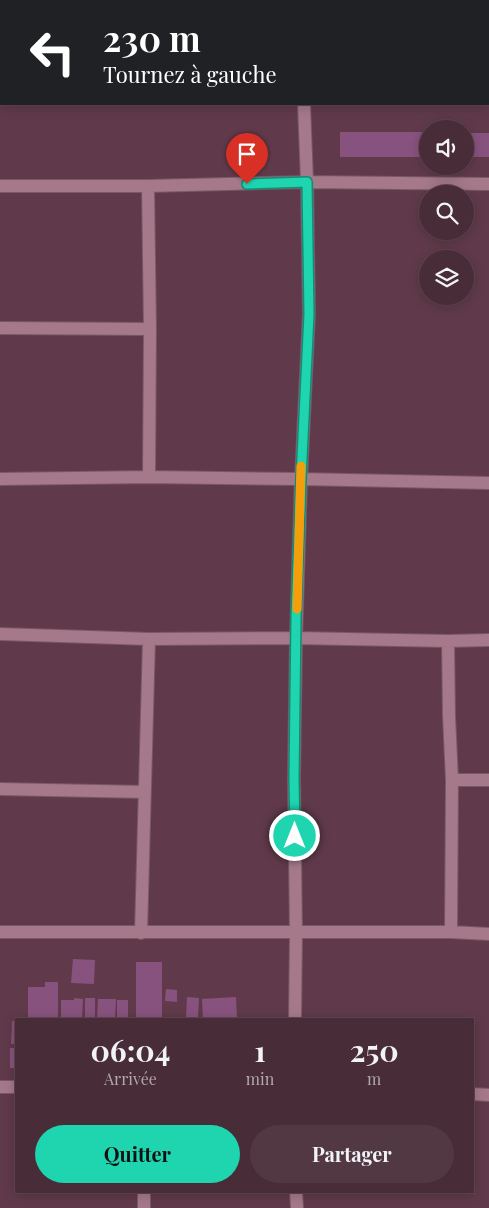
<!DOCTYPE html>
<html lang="fr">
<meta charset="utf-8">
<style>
:root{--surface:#482c38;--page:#523843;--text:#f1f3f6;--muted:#b1a7ae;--line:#604853;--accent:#1ed5b0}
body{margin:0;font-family:"Playfair Display",serif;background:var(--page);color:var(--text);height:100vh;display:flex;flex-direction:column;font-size:19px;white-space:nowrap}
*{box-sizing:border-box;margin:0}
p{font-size:16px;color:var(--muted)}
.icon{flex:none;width:28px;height:28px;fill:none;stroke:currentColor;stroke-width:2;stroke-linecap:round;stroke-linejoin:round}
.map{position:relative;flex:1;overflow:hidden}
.drawer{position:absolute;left:15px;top:1018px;width:459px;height:175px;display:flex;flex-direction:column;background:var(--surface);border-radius:0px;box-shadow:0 2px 12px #0003,0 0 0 1px var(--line)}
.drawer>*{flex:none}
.guide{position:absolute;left:0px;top:0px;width:490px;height:105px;box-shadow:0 2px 12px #0003,0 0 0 1px var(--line);background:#202124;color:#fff;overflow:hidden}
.controls{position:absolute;left:419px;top:120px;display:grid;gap:10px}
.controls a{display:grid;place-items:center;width:55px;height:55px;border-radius:50%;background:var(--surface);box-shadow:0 2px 12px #0003,0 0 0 1px var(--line);font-size:25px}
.pin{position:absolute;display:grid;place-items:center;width:42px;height:42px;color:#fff;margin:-51px -21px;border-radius:50% 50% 50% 0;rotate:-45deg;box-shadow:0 0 5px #0007}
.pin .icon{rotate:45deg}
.me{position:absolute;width:55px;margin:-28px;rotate:0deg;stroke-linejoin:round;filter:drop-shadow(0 0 4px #0008)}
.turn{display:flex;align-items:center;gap:18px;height:105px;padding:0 20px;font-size:22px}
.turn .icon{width:65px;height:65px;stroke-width:2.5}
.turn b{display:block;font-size:35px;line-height:42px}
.eta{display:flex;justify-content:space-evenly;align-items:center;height:85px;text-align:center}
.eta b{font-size:30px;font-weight:700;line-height:35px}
.action{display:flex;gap:10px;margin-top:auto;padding:10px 20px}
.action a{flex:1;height:58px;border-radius:30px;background:var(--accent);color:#111;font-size:20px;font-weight:700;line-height:58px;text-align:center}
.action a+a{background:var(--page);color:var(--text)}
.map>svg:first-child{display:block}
</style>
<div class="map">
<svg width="489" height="1208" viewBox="0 0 489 1208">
<rect width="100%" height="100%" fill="#603a4a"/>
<path fill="#88527e" d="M340 132H428V157H340Z
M465 133H489V157H465Z
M73 959 95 960 94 984 71 983Z
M136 962H162V1019H136Z
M45 982H58V1017H28V987H45Z
M166 989 177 990V1002L165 1001Z
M187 997 199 998 198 1017H186Z
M236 997 237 1018 203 1019 202 999Z
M74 998 83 999 82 1019 61 1018V1000H74Z
M85 998H95V1019H85Z
M98 999H116L115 1019H97Z
M117 1000H128V1019H117Z
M12 1021H16V1044H11Z
M10 1048H16V1068H10Z"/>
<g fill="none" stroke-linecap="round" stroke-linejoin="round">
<defs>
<path id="minor" d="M302 1V0
M0 22H1
M0 186H148L307 182 489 184
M148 186 150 329 149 477
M0 328 150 329
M0 479 149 477 301 479 489 483
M0 634 149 639 296 638 448 641 489 640
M448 641 449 716 452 780 451 932
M452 780H489
M0 789 145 792
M0 932H451L489 934
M141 933 149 639
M295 1019 296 933 294 779 296 638 301 479 309 314 307 182 304 104
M0 1087H16
M472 1094 489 1095
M144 1191V1208
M296 1191 297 1208"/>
</defs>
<use href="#minor" stroke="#795866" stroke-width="14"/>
<use href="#minor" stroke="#a5798a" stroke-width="12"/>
</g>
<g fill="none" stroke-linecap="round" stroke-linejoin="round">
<defs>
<path id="route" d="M247 184 307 182 309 314 301 479 296 618 294 779 295 836"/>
</defs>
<use href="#route" stroke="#148a72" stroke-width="12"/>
<use href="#route" stroke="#1ed5b0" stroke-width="9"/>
<path stroke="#f59e0b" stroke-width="9" d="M297 609 301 466"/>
</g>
</svg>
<div class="controls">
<a><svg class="icon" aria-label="sound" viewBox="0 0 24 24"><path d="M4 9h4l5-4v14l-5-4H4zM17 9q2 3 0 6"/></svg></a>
<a><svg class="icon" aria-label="search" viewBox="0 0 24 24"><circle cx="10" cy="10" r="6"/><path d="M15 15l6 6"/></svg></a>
<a><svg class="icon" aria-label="layers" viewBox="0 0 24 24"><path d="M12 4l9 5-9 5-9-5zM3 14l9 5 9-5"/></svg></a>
</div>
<div class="pin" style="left:247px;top:184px;background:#d93025"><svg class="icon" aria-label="arrive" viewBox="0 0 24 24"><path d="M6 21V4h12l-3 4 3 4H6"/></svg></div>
<svg class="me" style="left:295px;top:836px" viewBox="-20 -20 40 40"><circle r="17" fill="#1ed5b0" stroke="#fff" stroke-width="3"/><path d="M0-11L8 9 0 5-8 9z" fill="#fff"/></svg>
<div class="guide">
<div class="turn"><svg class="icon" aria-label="left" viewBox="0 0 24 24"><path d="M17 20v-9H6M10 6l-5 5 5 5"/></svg><div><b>230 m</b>Tournez à gauche</div></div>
</div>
<section class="drawer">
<div class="eta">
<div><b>06:04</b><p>Arrivée</p></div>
<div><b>1</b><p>min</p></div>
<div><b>250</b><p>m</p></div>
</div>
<div class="action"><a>Quitter</a><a>Partager</a></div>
</section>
</div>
